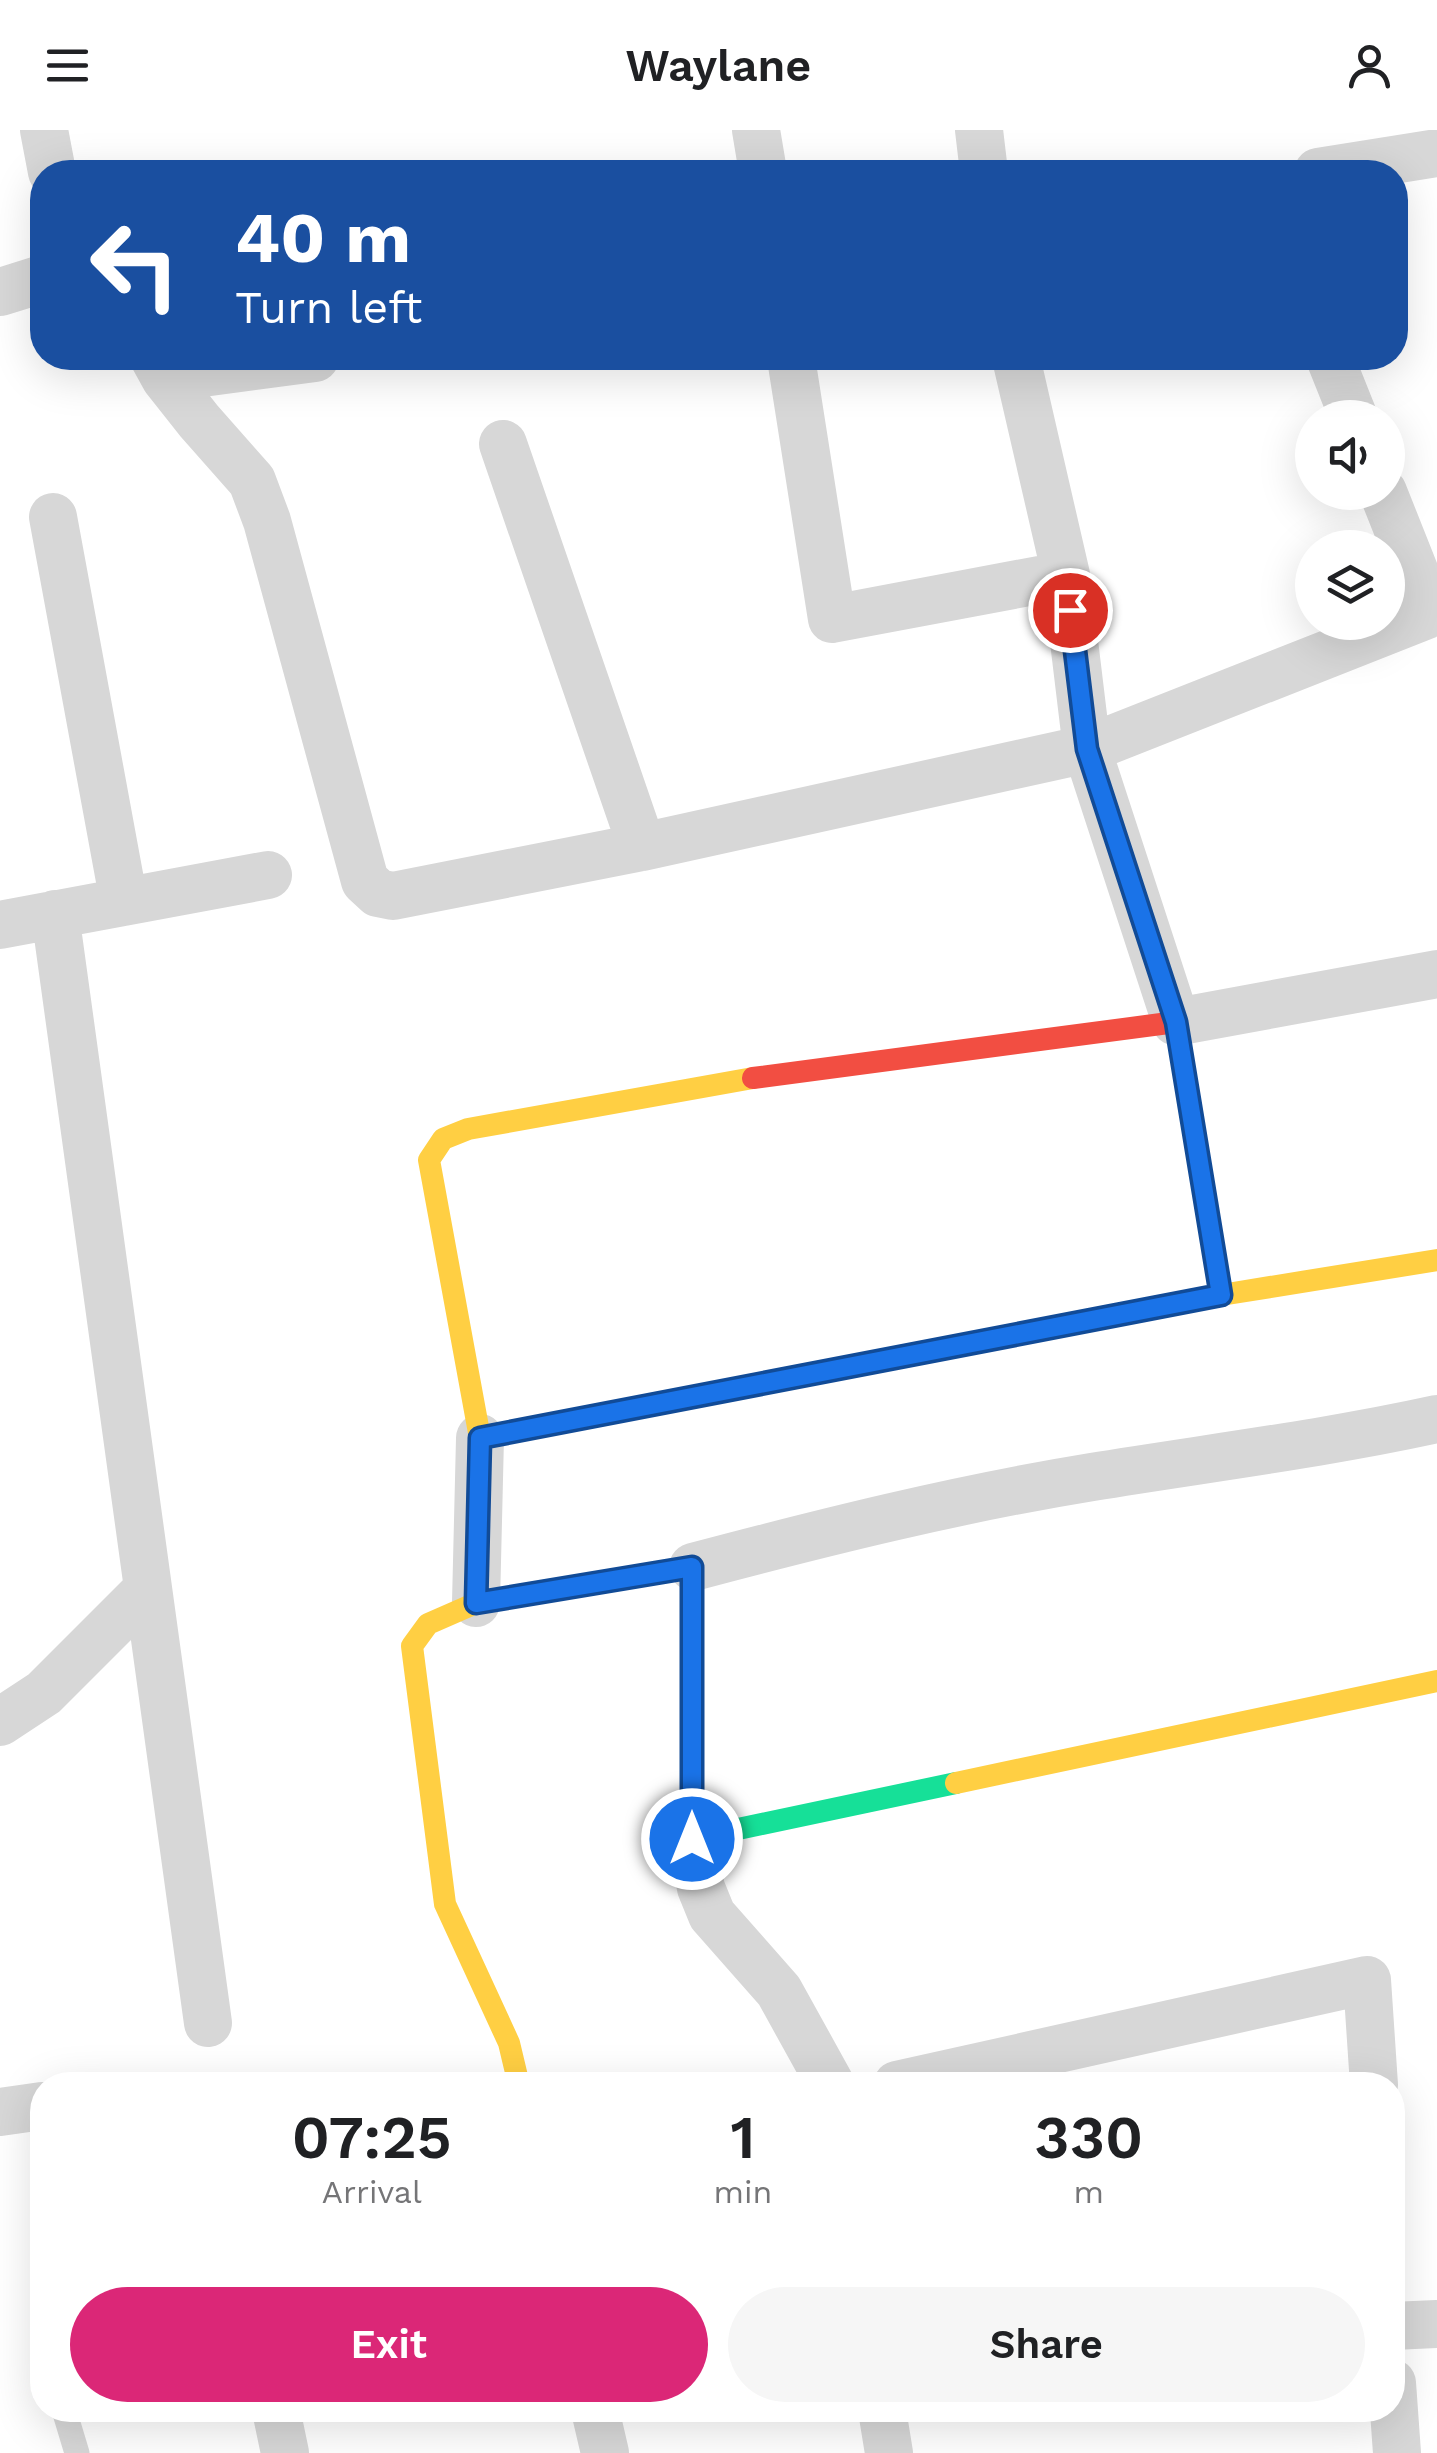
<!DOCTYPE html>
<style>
:root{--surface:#fff;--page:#f6f6f6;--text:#202124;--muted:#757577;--accent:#db2777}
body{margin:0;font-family:"Work Sans",sans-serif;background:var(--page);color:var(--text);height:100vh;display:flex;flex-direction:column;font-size:38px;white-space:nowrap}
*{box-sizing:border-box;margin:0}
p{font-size:32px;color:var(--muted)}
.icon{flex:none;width:55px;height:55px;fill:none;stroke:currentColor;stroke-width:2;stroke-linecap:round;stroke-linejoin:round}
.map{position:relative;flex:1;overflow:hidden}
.details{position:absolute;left:30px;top:1942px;width:1375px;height:350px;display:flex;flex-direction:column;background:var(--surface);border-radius:40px;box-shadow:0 10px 40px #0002}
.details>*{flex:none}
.banner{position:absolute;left:30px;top:30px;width:1378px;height:210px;border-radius:40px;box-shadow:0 10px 40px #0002;background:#1a4fa0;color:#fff;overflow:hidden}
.buttons{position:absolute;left:1295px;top:270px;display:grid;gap:20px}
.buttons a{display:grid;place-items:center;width:110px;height:110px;border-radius:50%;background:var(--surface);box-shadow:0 10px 40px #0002;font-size:50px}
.pin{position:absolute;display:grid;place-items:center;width:85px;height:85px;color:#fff;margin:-42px;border:5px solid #fff;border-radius:50%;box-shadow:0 2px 10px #0007}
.me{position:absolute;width:110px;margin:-55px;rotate:0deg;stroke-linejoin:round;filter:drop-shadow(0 0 8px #0008)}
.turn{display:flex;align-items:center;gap:35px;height:210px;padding:0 40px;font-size:45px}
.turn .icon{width:130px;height:130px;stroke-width:2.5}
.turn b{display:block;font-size:70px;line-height:85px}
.eta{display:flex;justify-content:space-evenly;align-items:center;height:170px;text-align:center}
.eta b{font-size:60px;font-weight:600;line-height:70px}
.cta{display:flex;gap:20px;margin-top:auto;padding:20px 40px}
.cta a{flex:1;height:115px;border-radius:60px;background:var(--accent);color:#fff;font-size:40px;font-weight:600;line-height:115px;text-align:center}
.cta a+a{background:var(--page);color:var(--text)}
header{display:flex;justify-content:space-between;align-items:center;height:130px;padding:0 40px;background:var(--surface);font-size:45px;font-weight:600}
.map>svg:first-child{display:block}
</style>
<header><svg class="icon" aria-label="menu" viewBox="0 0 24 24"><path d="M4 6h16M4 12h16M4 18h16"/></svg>Waylane<svg class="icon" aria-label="person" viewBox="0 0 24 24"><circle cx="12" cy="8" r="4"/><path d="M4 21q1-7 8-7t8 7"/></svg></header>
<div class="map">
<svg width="1437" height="2323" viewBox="0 0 1437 2323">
<rect width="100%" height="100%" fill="#fff"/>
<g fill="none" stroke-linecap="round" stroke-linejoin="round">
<path stroke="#d7d7d7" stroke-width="25" d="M64 2280 77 2323"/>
<path stroke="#d7d7d7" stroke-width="48" d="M44 0 52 42
M756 0 763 42
M979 0 984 42
M1318 42 1437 23
M0 162 42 149
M154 228 165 248 199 291 252 351 267 391 365 751 378 763 393 766 642 717 1087 619 1437 481
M791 228 832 489 1066 445
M1016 228 1066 445 1087 619 1176 892 1437 844
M1330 228 1354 288
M165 248 315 228
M503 314 642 717
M1383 362 1431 483
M53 387 124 772
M55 784 208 1893
M0 795 268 745
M693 1437C825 1402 957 1369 1092 1347 1208 1328 1323 1314 1437 1289
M476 1473 480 1308
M0 1592 44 1563 148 1459
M691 1709 701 1758 712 1785 779 1861 831 1955
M897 1955 1367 1850 1374 1955
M0 1982 42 1976
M1392 2196 1437 2194
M1392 2253 1397 2323
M276 2280 285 2323
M595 2280 605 2323
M882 2280 889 2323"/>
<path stroke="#16e098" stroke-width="22" d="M692 1512 691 1709 956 1653"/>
<path stroke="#ffcf43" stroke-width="22" d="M1089 1191 1221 1165 1437 1130
M510 1302 480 1308 429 1030 443 1009 468 999 753 948
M956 1653 1437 1551
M519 1955 509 1913 445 1774 412 1516 428 1494 476 1473 693 1437 692 1512"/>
<path stroke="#f24e42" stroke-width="22" d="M753 948 1176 892 1221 1165
M510 1302 1089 1191"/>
</g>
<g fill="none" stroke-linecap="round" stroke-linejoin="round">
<defs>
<path id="route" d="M692 1709V1437L476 1473 480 1308 1221 1165 1176 892 1087 619 1070 480"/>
</defs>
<use href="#route" stroke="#114b97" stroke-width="25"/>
<use href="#route" stroke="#1a73e8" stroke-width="18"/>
</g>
</svg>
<div class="buttons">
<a><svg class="icon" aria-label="sound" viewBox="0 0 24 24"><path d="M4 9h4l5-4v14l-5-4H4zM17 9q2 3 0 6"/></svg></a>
<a><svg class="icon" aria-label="layers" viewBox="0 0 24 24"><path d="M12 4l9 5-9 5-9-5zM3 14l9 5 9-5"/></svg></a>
</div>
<div class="pin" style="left:1070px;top:480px;background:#d93025"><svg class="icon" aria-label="arrive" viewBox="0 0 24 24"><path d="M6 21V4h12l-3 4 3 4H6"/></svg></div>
<svg class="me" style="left:692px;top:1709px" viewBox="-20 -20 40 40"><circle r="17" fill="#1a73e8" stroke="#fff" stroke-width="3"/><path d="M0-11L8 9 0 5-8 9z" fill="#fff"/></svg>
<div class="banner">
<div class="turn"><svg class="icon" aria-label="left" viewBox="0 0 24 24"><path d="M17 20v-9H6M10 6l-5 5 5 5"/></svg><div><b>40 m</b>Turn left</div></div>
</div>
<section class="details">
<div class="eta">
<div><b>07:25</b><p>Arrival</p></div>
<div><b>1</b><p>min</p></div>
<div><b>330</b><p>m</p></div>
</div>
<div class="cta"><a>Exit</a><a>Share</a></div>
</section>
</div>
